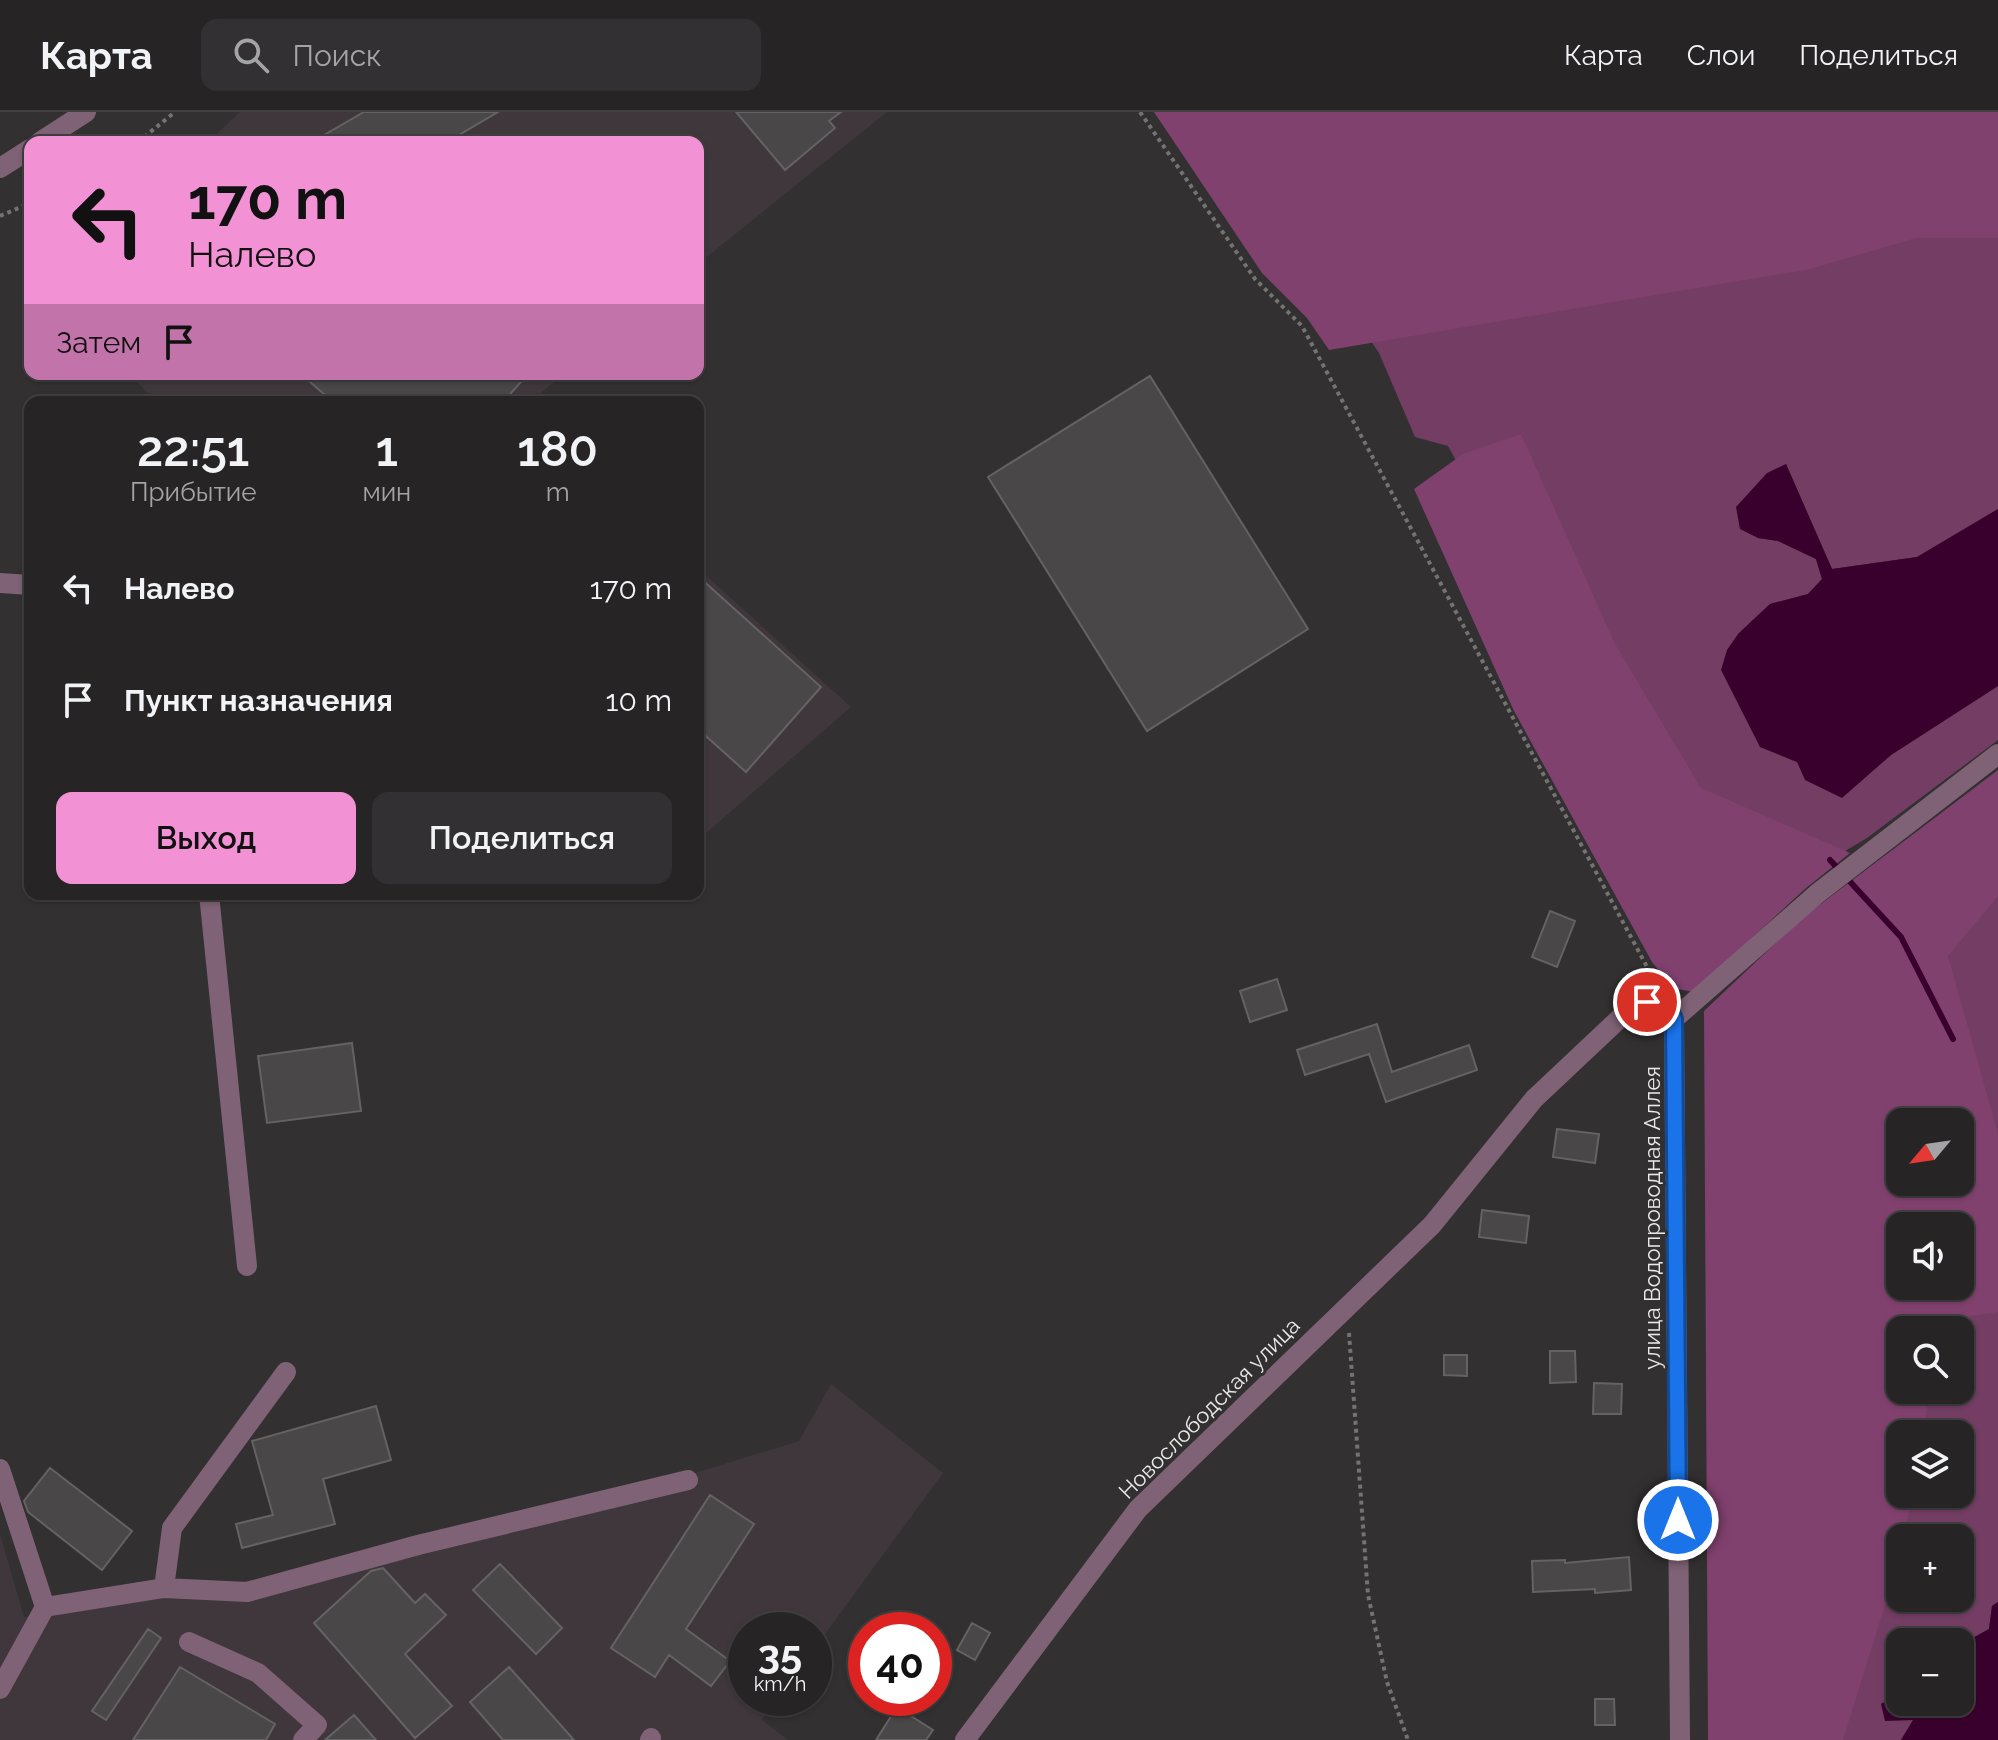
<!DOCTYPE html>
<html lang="ru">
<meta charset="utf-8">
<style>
:root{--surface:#262425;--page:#323032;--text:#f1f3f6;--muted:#a4a4a7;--line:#424142;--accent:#f391d5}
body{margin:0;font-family:Raleway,sans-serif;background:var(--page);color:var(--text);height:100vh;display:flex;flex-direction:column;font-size:30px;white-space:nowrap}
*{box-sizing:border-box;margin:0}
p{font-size:26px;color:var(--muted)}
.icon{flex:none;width:44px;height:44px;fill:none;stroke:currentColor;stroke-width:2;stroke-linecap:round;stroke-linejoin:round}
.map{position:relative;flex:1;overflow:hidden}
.details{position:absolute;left:24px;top:284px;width:680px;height:504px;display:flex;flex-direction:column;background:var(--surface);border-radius:16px;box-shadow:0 2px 6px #0004,0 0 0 2px var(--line)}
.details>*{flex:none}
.guide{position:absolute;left:24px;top:24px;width:680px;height:244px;border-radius:16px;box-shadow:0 2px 6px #0004,0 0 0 2px var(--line);background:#f391d5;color:#111;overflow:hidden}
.needle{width:52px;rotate:241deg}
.fabs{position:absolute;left:1886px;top:996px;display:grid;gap:16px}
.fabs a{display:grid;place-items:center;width:88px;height:88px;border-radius:16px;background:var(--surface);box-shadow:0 2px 6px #0004,0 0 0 2px var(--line);font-size:40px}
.speed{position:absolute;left:728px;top:1500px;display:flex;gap:16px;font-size:40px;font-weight:700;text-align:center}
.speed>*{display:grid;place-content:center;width:104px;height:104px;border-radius:50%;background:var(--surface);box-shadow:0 2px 6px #0004,0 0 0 2px var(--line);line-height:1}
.speed small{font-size:20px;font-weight:400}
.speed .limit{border:12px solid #d22;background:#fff;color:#111}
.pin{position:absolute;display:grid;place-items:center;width:68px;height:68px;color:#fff;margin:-34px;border:4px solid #fff;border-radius:50%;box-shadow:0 2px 8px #0007}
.me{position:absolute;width:88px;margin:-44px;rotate:0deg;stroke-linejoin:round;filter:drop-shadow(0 0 6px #0008)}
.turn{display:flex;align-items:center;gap:28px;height:168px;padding:0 32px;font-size:36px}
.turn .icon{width:104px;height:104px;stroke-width:2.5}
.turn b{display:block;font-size:56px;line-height:68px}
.then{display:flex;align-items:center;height:76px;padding:0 32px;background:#0003;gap:16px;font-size:30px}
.eta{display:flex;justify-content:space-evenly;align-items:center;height:136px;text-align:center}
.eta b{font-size:48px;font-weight:600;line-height:56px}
.action{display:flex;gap:16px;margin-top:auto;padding:16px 32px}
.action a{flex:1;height:92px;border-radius:16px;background:var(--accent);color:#111;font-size:32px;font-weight:600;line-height:92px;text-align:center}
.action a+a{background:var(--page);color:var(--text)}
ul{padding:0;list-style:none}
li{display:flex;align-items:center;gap:24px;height:112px;padding:0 32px}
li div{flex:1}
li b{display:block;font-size:30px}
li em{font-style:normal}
header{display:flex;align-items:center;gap:48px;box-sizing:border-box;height:112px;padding:0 40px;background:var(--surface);border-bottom:2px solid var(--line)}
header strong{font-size:38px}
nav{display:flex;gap:44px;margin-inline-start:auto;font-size:28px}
.search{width:560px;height:72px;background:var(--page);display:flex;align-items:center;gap:20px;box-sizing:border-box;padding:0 28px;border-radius:16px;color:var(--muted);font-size:30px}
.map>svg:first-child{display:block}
</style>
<header>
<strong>Карта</strong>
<div class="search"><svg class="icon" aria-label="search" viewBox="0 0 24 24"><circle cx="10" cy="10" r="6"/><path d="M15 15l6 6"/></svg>Поиск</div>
<nav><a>Карта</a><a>Слои</a><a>Поделиться</a></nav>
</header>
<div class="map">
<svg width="1998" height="1628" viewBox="0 0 1998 1628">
<rect width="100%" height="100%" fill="#323031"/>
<path fill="#3f373c" d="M240 0H887L698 152V30H208Z
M129 262H564L530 290H157Z
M698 456 851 595 698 728Z
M831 1272 943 1361 814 1537V1518H746V1586H778L762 1608 788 1628H0V1422L24 1505 458 1434 799 1329Z"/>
<path fill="#743d64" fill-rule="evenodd" d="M1998 59V397L1917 445 1832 457 1786 352 1758 426 1778 429 1816 447 1822 467 1808 482 1770 492 1738 522 1760 635 1797 650 1842 685 1891 643 1998 574V628L1867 726 1830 748 1777 769 1506 439 1448 334 1415 325 1379 241 1340 182Z
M1998 742V1490L1992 1494 1989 1517 1960 1533V1530H1900V1582L1881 1592 1914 1607 1901 1628H1816L1910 1174H1960V1010L1925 824ZM1900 1218H1960V1278H1900ZM1900 1322H1960V1382H1900ZM1900 1426H1960V1486H1900Z"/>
<path fill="#81416f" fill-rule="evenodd" d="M1154 0H1998V126H1916L1810 157 1329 238 1307 206 1262 161Z
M1521 322 1615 532 1701 676 1850 741 1806 776 1693 880 1673 876 1652 850 1514 599 1414 377 1463 342Z
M1998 658V784L1948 844 1998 1022V1200L1943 1208 1941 1218H1900V1278H1930L1923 1322H1900V1382H1912L1904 1426H1900V1444L1843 1628H1708L1704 899 1801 807ZM1900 1010H1960V1070H1900ZM1900 1114H1960V1174H1900Z"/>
<path fill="#3a002d" d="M1786 352 1832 457 1917 445 1998 397V574L1891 643 1842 686 1805 668 1797 650 1760 635 1721 558 1727 538 1738 522 1770 492 1808 482 1822 467 1816 447 1778 429 1758 426 1740 417 1736 395 1767 361Z
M1998 1490V1628H1901L1913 1608 1885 1609 1881 1592 1900 1582V1590H1960V1533L1989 1517 1992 1494Z"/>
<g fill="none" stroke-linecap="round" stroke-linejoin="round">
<path stroke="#3a002d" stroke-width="6" d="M1830 748 1901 825 1953 927"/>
</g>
<path fill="#494748" stroke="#646263" stroke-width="2" d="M364 0H498L447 30H312Z
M736 0H841L829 9 835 16 785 58Z
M301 262H528L503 290H333Z
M1150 264 1308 517 1147 619 988 365Z
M698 464 821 575 746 660 698 617Z
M1550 799 1575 809 1557 855 1532 845Z
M1277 867 1287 898 1250 910 1240 879Z
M1377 912 1392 960 1469 933 1477 958 1386 990 1369 942 1305 963 1297 938Z
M352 931 361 999 267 1011 258 944Z
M1557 1017 1599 1022 1595 1051 1553 1045Z
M1482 1098 1529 1104 1526 1131 1479 1125Z
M1550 1239H1575L1576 1270 1550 1271Z
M1444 1243H1467V1264L1444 1263Z
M1594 1271 1622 1272 1621 1302H1593Z
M376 1294 391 1348 323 1367 335 1412 242 1436 236 1412 273 1403 252 1329Z
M50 1356 132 1419 102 1458 28 1400 24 1389Z
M710 1383 754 1412 686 1517 730 1549 711 1574 669 1543 655 1565 611 1536Z
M1629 1445 1631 1478 1595 1481V1477L1533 1480 1532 1449 1565 1448V1451Z
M500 1452 562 1516 536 1542 473 1478Z
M383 1456 415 1491 425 1482 446 1503 405 1542 452 1594 415 1626 314 1511 371 1459Z
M972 1511 990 1521 975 1548 957 1538Z
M148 1517 161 1526 106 1608 92 1599Z
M180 1555 275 1612 266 1628H133Z
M509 1555 574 1628H503L470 1590Z
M1595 1587H1614L1615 1613H1595Z
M897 1595 933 1618 926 1628H876Z
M354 1603 376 1628H325Z"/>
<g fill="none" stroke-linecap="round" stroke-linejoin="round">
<path stroke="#747273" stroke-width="4" stroke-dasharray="4 4" stroke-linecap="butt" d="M1140 0 1255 167 1302 214 1653 866
M138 30 175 0
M0 104 30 91
M1349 1221 1368 1483 1387 1570 1408 1628"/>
<path stroke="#7f6275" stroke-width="20" d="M40 30 86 0
M0 56 30 37
M0 471 30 473
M209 782 247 1154
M1674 907 1818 781 1998 642
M0 1357 45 1495 0 1577
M164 1476 247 1480 418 1433 688 1368
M45 1495 164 1476 172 1416 286 1260
M189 1530 258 1561 317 1613 303 1628
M650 1628 651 1626
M965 1628 1138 1397 1432 1113 1534 987 1620 906 1662 883 1674 907 1680 1628"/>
</g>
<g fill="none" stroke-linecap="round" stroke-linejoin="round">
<defs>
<path id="route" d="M1647 890 1662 883 1674 907 1678 1408"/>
</defs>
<use href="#route" stroke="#114b97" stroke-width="20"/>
<use href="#route" stroke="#1a73e8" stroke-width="14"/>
</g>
<g text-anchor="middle" stroke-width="6" stroke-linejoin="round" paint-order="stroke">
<g font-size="22" fill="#eae9ea" stroke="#323031">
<text transform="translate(1652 1106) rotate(-90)" y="8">улица Водопроводная Аллея</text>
<text transform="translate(1209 1296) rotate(-45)" y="8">Новослободская улица</text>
</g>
</g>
</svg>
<div class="fabs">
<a><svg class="needle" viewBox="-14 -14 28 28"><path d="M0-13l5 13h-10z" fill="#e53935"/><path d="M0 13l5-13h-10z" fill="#a4a4a7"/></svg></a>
<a><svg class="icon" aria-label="sound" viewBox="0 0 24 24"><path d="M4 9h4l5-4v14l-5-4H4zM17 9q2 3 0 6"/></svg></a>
<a><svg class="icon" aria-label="search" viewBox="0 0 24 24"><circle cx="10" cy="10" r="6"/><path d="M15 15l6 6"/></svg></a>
<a><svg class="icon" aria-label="layers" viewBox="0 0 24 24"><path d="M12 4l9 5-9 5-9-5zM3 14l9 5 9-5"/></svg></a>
<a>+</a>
<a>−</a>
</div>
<div class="speed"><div>35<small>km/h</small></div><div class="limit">40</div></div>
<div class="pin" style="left:1647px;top:890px;background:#d93025"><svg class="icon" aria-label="arrive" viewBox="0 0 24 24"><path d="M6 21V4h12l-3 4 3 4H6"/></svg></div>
<svg class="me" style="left:1678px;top:1408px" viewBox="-20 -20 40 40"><circle r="17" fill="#1a73e8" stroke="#fff" stroke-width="3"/><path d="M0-11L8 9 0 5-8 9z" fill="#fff"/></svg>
<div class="guide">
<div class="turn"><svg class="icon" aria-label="left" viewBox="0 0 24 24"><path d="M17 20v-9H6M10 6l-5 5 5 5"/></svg><div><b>170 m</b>Налево</div></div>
<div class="then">Затем<svg class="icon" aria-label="arrive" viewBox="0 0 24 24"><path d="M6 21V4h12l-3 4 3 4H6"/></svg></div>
</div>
<section class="details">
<div class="eta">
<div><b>22:51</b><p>Прибытие</p></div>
<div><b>1</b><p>мин</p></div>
<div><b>180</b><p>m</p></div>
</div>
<ul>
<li><svg class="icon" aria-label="left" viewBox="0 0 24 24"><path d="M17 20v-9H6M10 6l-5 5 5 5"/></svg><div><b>Налево</b></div><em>170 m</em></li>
<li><svg class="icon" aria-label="arrive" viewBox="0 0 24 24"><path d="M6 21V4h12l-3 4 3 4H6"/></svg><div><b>Пункт назначения</b></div><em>10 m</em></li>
</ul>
<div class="action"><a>Выход</a><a>Поделиться</a></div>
</section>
</div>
